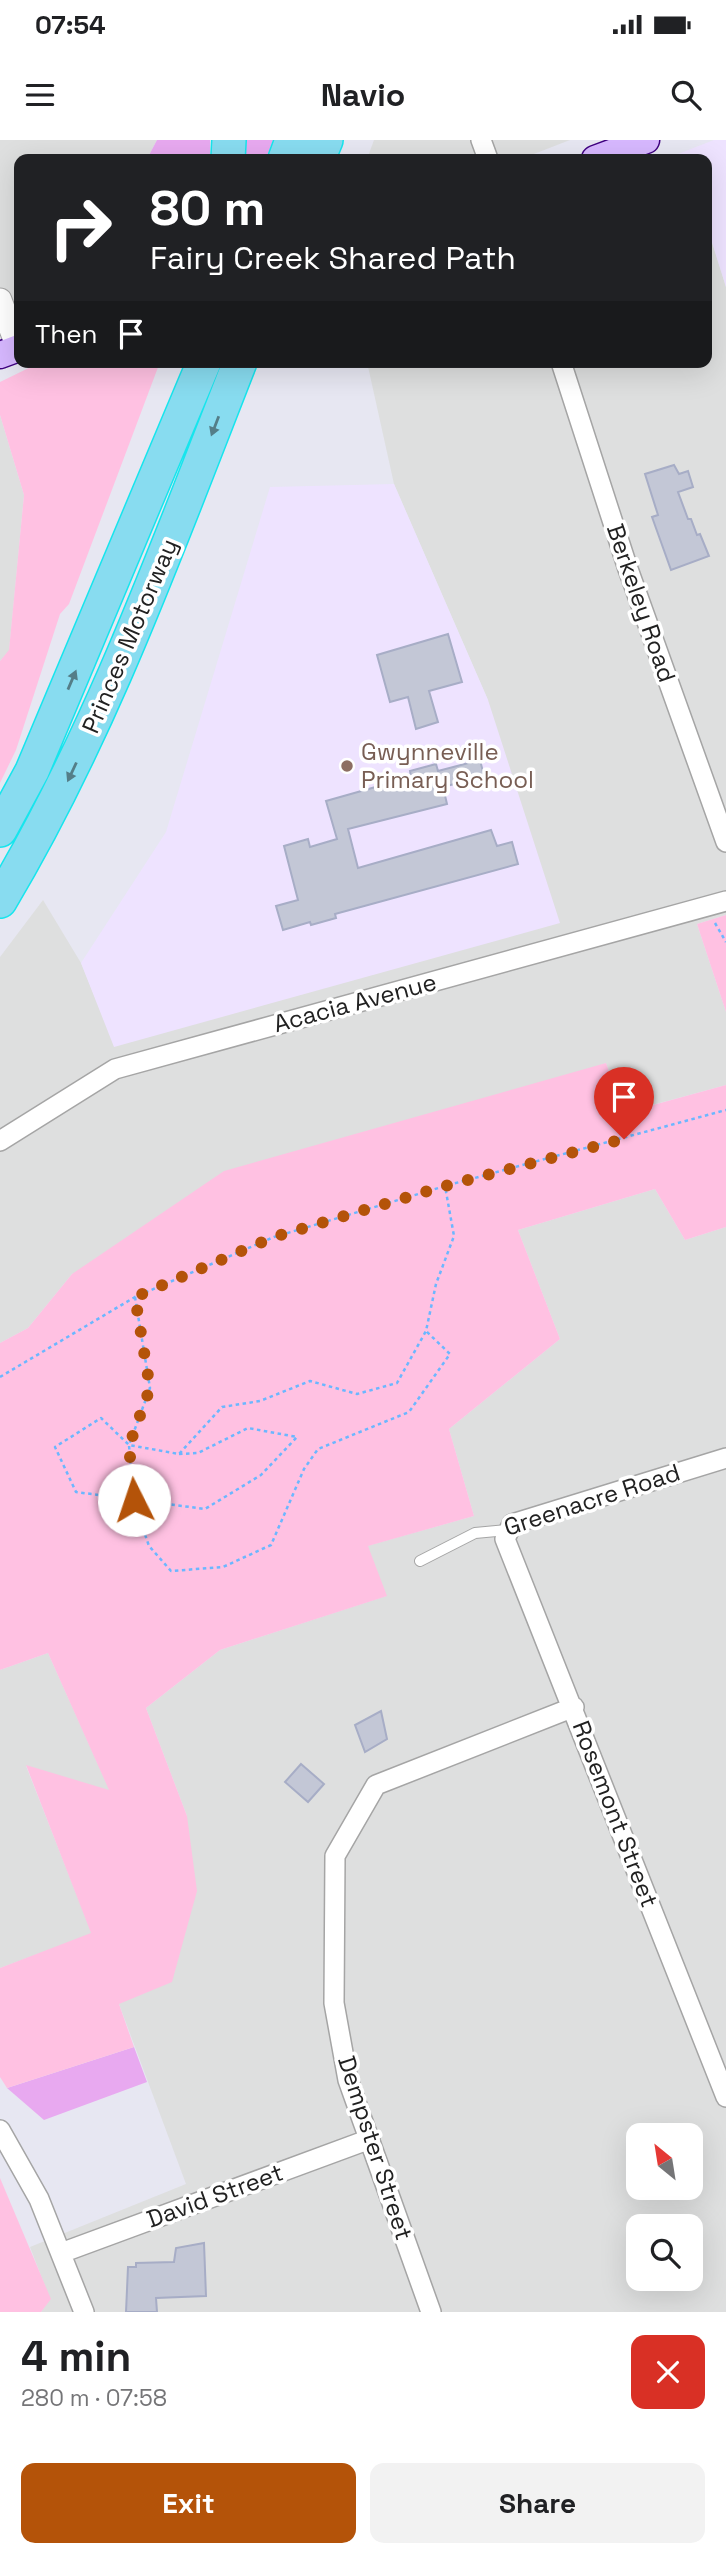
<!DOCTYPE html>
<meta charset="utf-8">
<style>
:root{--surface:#fff;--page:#f2f2f2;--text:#202124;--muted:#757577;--accent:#b45309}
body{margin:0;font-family:"Space Grotesk",sans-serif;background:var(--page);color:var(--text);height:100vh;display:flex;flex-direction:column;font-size:26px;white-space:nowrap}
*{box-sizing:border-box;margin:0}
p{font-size:23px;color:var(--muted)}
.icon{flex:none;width:38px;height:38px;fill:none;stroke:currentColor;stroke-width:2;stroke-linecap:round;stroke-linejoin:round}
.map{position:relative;height:2172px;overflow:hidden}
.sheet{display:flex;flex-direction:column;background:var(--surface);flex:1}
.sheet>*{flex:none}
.top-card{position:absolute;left:14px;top:14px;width:698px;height:214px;border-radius:14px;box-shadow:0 7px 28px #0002;background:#202124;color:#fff;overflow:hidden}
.needle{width:46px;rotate:330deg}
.controls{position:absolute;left:626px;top:1983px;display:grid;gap:14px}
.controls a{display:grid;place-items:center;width:77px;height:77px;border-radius:14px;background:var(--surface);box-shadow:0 7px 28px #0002;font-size:35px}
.pin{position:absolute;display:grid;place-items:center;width:60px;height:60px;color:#fff;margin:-72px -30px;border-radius:50% 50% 50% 0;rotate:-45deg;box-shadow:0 0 7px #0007}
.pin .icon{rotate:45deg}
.me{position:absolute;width:77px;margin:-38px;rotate:356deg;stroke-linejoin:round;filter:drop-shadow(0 0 5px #0008)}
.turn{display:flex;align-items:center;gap:24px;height:147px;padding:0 21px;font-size:32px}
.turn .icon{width:91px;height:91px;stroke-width:2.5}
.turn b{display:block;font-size:49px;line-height:60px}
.then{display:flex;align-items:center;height:66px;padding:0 21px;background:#0003;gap:14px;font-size:26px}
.round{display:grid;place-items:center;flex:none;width:74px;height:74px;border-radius:14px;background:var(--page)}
.overview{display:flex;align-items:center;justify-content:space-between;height:119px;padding:0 21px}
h1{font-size:42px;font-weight:800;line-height:52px}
.primary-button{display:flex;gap:14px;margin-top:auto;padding:14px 21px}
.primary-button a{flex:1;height:80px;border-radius:14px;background:var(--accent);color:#fff;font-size:28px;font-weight:800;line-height:80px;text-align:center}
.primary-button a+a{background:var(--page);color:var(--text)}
.status{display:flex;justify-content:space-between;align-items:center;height:49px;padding:0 35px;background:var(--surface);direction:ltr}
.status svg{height:19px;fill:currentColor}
header{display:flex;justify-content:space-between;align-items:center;height:91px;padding:0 21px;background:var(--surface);font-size:32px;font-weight:800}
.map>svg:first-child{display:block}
</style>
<div class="status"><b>07:54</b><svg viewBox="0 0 49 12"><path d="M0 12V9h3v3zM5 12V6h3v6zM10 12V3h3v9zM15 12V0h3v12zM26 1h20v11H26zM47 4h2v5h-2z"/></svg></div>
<header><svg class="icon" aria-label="menu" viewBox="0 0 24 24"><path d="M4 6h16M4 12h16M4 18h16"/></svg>Navio<svg class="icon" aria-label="search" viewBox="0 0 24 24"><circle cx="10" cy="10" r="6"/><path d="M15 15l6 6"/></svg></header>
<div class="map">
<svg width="726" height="2172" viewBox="0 0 726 2172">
<rect width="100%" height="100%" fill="#e7e7f2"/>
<path fill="#dedfdf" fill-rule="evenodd" d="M0 0H157L147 19H19V183L0 190Z
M374 0H570L521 19H367Z
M710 96 726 147V775L697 784 726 872V945L623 973 606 923 72 1134 28 1188 0 1203V817L43 760 81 823 115 906 488 560 394 344 367 222H707V97Z
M0 275 24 355 9 511 0 521Z
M655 1049 685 1100 726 1087V2172H41L50 2159 30 2107 186 2044 119 1864 187 1676 146 1568 220 1510 386 1456 367 1406 474 1376 449 1289 560 1199 518 1090ZM639 1995H691V2048H639ZM639 2086H691V2138H639Z
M48 1513 110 1651 26 1626 92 1794 0 1828V1530Z"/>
<path fill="#eee3ff" d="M714 0H726V147L710 96 707 97V19H665Z
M394 344 488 560 560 783 114 907 81 823 166 692 270 347Z"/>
<path fill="#e8a9f0" d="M157 0H210V19H147Z
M242 0H273L266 19 242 17Z
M134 1907 147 1942 44 1980 7 1948Z"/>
<path fill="#ffc1e2" d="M41 222H160L69 464 60 474 16 610 0 643V521L9 510 24 355 0 275V242Z
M726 775V872L697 784Z
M606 923 624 973 726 945V1087L685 1100 655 1049 518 1090 560 1199 449 1289 474 1376 368 1406 387 1456 220 1510 146 1568 187 1676 197 1751 172 1842 119 1864 134 1907 7 1948 0 1937V1828L91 1793 26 1625 109 1650 48 1513 0 1530V1203L28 1188 72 1134 224 1031Z
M0 2038 51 2159 41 2172H0Z"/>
<path fill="#c3c7d6" stroke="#a7adc6" stroke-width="2" d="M674 325 679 334 688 331 693 347 678 352 688 379H691L697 395 700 394 709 416 671 430 652 377 658 375 645 334Z
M448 494 462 542 429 551 438 582 416 589 408 557 390 562 377 515Z
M480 620 484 636 443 647 447 664 348 689 358 728 491 690 497 706 512 702 518 724 335 774 336 778 311 785 310 782 283 790 276 766 298 760 284 706 308 699 310 707 337 699 326 661 411 637 410 631 436 624 438 631Z
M381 1571 387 1599 365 1612 355 1585Z
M301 1624 324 1644 308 1662 285 1642Z
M204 2103 206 2156 156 2158 157 2172H126L128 2127H136V2123L174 2122 176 2108Z"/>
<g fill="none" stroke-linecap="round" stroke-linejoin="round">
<defs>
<path id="service" d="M420 1421 475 1393 507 1390"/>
<path id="minor" d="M481 0 488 19
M561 222 628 429 726 702
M0 1001 115 929 726 761
M726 1318 512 1384 505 1399 726 1957
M0 1990 39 2059 84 2172
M61 2113 370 1999
M431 2172 348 1940 334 1863 335 1716 376 1645 574 1567"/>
<path id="tertiary" d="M0 160 18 208"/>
<path id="secondary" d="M595 19 646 0
M0 215 19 208"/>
<path id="motorway" d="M228 19 229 0
M285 19 292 0
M318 19 326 0
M0 690 32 631 204 222
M0 761C101 592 168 405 240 222"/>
</defs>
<use href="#service" stroke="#a5a5a5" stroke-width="12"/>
<use href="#minor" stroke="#a5a5a5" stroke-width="22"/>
<use href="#tertiary" stroke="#a5a5a5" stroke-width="25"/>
<use href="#secondary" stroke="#3f0080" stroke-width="29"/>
<use href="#motorway" stroke="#17e5ed" stroke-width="36"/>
<path stroke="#6bb7ff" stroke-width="2.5" stroke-dasharray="3.5 3.5" stroke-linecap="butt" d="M715 783 726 802
M135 1157 150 1248 129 1305 133 1360 149 1406 171 1431 223 1427 271 1405 304 1329 318 1309 409 1272 450 1214 426 1191
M0 1237 135 1157 274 1097 445 1046 726 970
M179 1314 198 1313 248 1288 297 1297 261 1335 205 1369 76 1352 55 1307 101 1278 129 1305 179 1314 222 1267 260 1261 310 1241 357 1254 397 1243 426 1191 436 1144 454 1096 445 1046"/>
<use href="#service" stroke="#fff" stroke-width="10"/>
<use href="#minor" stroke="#fff" stroke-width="19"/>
<use href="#tertiary" stroke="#fff" stroke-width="23"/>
<use href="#secondary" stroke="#d7b8ff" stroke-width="26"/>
<use href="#motorway" stroke="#88dcf0" stroke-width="33"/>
</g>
<defs><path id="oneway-solid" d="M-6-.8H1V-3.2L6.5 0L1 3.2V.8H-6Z" transform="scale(1.75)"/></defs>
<g fill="#547e88">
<use href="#oneway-solid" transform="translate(215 286) rotate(111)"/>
<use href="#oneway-solid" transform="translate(72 540) rotate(-67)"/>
<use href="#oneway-solid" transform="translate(72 632) rotate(115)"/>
</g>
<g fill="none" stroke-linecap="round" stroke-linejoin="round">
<path stroke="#b45309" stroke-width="12" stroke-dasharray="0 21.6" d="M134 1360 129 1306 150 1248 135 1157 274 1097 445 1046 624 999"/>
</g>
<circle fill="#8d6e63" stroke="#fff" stroke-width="2.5" cx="347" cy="626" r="7"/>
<g text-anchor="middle" stroke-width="7" stroke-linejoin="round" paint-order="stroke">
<g font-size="24" fill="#212121" stroke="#fff">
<text transform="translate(641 463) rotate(71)" y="8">Berkeley Road</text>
<text transform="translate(130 496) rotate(-67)" y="8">Princes Motorway</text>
<text transform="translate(355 863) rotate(-15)" y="8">Acacia Avenue</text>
<text transform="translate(592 1360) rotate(-18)" y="8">Greenacre Road</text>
<text transform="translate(615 1674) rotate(69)" y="8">Rosemont Street</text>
<text transform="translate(375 2008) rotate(72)" y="8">Dempster Street</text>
<text transform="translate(215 2056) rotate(-20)" y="8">David Street</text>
</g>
<g font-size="24" fill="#785e54" stroke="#fff" text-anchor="start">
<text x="361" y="620">Gwynneville<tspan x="361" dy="28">Primary School</tspan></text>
</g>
</g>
</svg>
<div class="controls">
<a><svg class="needle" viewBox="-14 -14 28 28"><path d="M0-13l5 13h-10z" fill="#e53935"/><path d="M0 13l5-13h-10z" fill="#757577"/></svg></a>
<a><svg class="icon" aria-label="search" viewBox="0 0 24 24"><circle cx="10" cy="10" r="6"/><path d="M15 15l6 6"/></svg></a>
</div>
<div class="pin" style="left:624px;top:999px;background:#d93025"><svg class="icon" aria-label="arrive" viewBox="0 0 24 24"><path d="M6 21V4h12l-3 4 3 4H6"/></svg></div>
<svg class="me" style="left:134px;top:1360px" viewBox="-20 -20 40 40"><circle r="19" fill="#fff"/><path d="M0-13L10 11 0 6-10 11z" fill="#b45309"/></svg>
<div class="top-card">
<div class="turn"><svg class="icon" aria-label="right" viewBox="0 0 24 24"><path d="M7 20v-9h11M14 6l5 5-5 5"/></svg><div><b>80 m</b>Fairy Creek Shared Path</div></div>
<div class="then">Then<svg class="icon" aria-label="arrive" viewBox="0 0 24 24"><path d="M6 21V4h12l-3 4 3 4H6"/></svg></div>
</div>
</div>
<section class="sheet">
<div class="overview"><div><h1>4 min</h1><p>280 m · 07:58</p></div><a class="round" style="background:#d93025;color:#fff"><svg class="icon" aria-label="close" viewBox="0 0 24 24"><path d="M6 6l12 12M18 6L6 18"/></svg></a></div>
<div class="primary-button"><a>Exit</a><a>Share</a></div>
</section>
